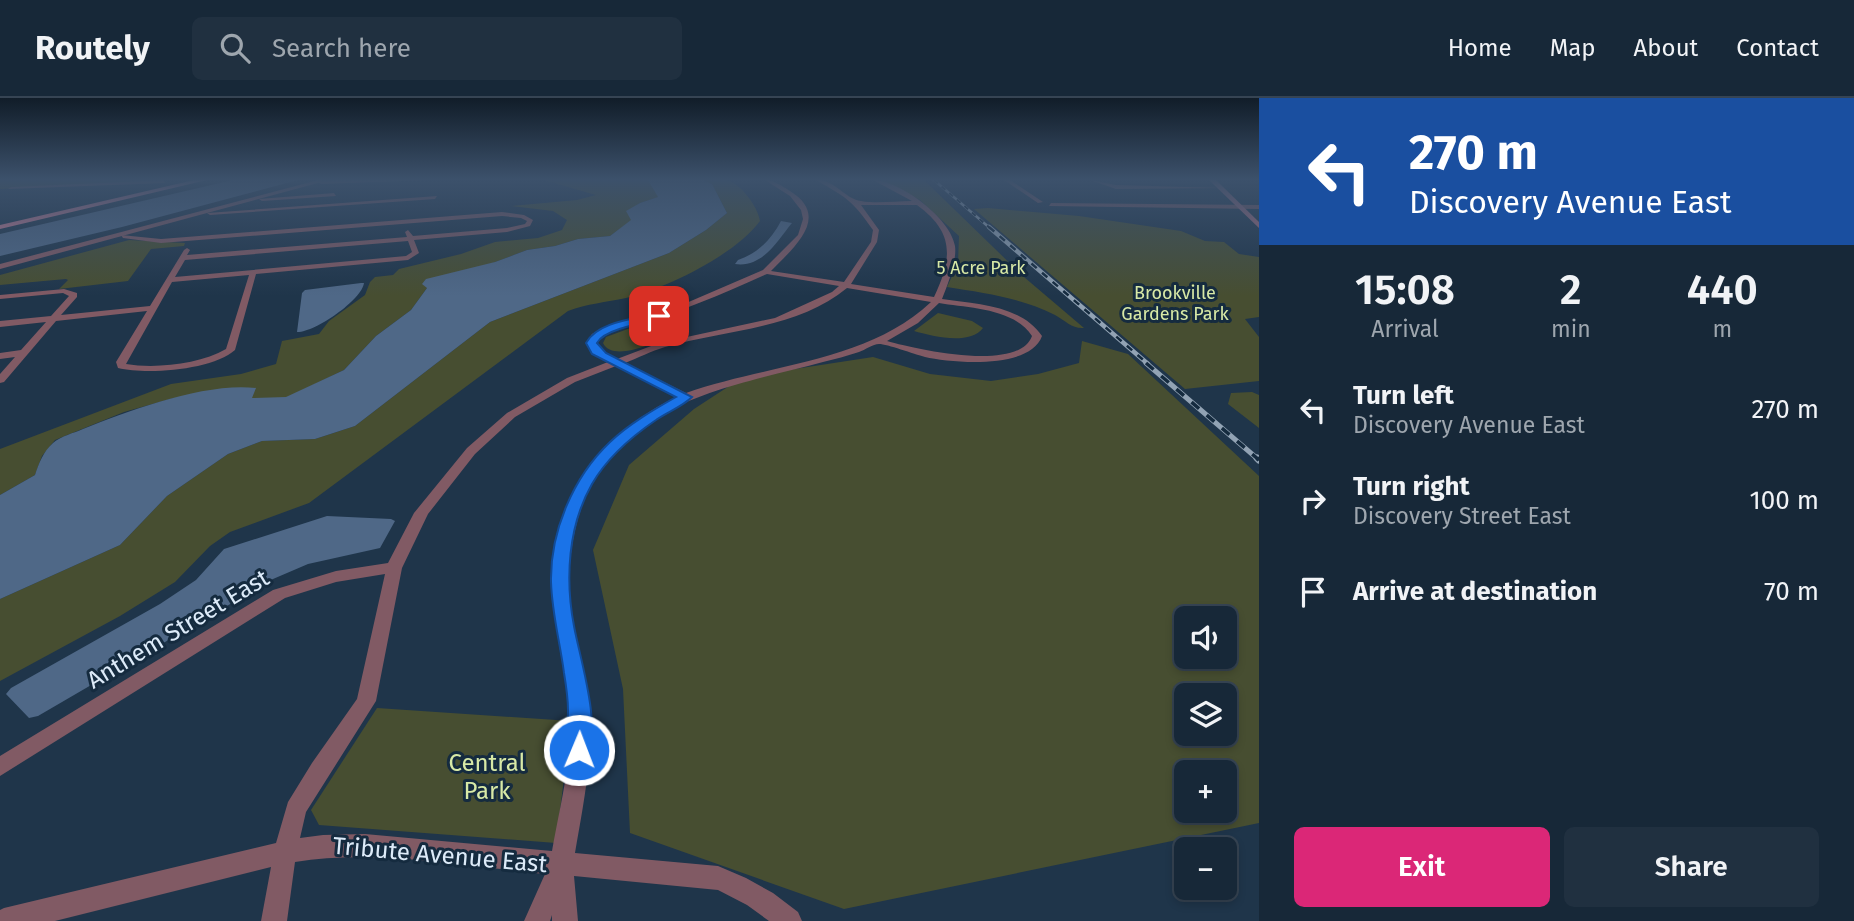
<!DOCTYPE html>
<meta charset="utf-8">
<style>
:root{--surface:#172838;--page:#203040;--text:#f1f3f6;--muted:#9ea6ae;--line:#364453;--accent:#db2777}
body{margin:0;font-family:"Fira Sans",sans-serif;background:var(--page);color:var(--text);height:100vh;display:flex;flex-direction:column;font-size:26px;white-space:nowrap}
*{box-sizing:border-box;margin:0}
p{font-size:23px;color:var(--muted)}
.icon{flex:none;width:38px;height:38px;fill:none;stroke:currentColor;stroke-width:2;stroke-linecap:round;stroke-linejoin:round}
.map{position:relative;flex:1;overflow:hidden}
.sheet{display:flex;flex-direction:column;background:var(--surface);width:595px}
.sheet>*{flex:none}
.hud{background:#1a4fa0;color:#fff;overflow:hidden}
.fabs{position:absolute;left:1174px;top:508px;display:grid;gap:14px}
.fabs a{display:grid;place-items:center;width:63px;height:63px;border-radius:10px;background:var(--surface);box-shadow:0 4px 10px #0003,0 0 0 2px var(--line);font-size:35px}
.pin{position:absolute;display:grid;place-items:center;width:60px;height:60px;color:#fff;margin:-30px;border-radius:14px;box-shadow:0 4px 10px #0006}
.me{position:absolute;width:77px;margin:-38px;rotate:1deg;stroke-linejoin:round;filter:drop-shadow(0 0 5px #0008)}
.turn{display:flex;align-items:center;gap:24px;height:147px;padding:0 35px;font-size:32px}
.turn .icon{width:91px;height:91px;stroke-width:2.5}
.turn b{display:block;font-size:49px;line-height:60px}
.eta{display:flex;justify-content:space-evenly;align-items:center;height:119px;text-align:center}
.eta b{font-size:42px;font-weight:600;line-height:49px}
.primary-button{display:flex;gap:14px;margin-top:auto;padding:14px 35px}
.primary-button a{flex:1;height:80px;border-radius:10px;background:var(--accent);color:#fff;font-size:28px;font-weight:600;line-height:80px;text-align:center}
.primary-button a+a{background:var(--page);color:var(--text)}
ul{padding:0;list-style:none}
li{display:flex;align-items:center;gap:21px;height:91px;padding:0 35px}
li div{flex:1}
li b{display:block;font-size:26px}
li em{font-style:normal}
header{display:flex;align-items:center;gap:42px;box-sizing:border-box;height:98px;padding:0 35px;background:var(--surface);border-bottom:2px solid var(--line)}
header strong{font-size:33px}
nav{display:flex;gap:38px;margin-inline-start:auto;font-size:24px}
.search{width:490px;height:63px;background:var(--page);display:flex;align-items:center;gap:18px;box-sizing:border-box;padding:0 24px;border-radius:10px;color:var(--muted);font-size:26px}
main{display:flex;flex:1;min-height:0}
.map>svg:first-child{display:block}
</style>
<header>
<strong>Routely</strong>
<div class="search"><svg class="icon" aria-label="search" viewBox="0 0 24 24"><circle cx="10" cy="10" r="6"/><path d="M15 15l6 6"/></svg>Search here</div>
<nav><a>Home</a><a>Map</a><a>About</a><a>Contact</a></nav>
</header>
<main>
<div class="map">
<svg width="1259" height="823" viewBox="0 0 1259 823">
<rect width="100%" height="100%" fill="#1f354a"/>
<path fill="#474e31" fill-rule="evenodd" d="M0 82H154L0 91Z
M544 82H648L659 99 640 105 627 114 632 122 610 138 578 141 555 148 527 152 427 190 411 212 376 238 344 272 286 300H174L124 314 55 342 42 358 35 377 0 397V351L171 286 241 276 276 266 282 243 319 236 329 223 365 197 370 184 375 179 393 177 399 171 461 156 495 144 538 140 562 132 567 122 553 113 511 108 577 102 596 97Z
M703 82C710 82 719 81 726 82 741 85 758 109 760 123 735 157 667 190 626 200 606 204 587 206 568 213L309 405 230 434 210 448 175 484 120 518 0 583V501L120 447 167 398 228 356 262 343 315 341 355 328 490 224 669 155 706 132 727 115 712 86Z
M880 82H924L1024 179 1084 230C1072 231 1066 223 1055 217 1021 200 985 195 947 189L958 165 959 138 920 102Z
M988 110 1079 118 1181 133 1205 143 1224 144 1239 156 1259 159V219L1245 221 1259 239V283L1185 291 974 111Z
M129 142 185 145 184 148 151 151 128 183 59 191 68 182 66 181 0 187V177Z
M938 215 972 223 983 230C969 248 932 238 914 233Z
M644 225 671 239C654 244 613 265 603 245L606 239Z
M1082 243 1128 256 1259 378V725L844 811 630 735 623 591 593 452 629 367 694 311 743 279 873 259 930 276 991 283 1038 276 1079 265ZM1186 520H1225V558H1186ZM1186 597H1225V635H1186ZM1186 674H1225V712H1186Z
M1252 294 1259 297V330L1228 306 1231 295Z
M377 610 571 623 556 745 319 727 311 712Z"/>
<path fill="#4f6887" d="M233 82H298L122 129 0 158V136Z
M648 82H703L712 86 727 115 706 132 669 155 490 224 355 328 315 341 262 343 228 356 167 398 120 447 0 501V397L35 377C39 365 43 354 53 345 61 338 74 335 83 331 130 312 206 284 256 290L252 300 286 299 344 272 376 238 411 212 427 190 422 186 426 181 495 164 527 152 555 148 578 141 610 138 631 122 626 113 640 105 658 99Z
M781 123 792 125C777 143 763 170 735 166L738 162C758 155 771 142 781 123Z
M361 185H364C362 202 314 235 297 234L302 195 305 192Z
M327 418 391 421 395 423 380 450 308 466 273 481 38 618 29 620 6 596 11 590 160 506 196 482 224 451Z"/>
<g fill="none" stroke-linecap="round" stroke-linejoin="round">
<path fill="#815a64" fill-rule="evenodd" d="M163 82 165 85 8 91 11 89Z
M429 82 321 86 318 84 331 82Z
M765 82C774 82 782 88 790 93 832 119 793 150 771 173L844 184 871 144 873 132C852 102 847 100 816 82 836 82 845 101 861 103 877 106 896 103 912 103L873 82C899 82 951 120 955 148 957 163 948 186 942 201 976 206 1021 207 1042 238 1030 272 952 265 925 259 914 256 887 246 879 246 873 246 865 252 859 254 847 258 835 261 823 264 734 288 626 302 585 400 567 445 566 493 575 540 581 570 589 599 590 629 591 670 582 714 575 755L718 768 746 780 773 795 798 814 802 823H769L747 807 718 792 574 778 578 823H552V817L550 823H524L545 776C465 768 375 751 295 764L287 823H261L271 769 55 823H0V812L4 810 276 745 288 704 312 665 357 601 385 476 336 484 285 500 0 678V658L273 492 336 473 388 465 414 415 467 350 507 315 567 280 608 264 593 256 586 245 592 236 603 230 670 212 763 172 798 137 803 121 801 112 790 98ZM861 107H917C954 134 953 159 934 199L851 186 877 144 879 132ZM767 176 839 188 832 194 775 220 659 245 617 261 600 252 596 245C603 232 621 231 634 227 682 214 722 196 767 176ZM847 190 931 204C866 265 767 266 686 295L625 265C638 260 651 253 665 249 724 232 798 231 847 190ZM939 205C968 210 1014 210 1032 238 1019 275 915 251 887 243L918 225ZM616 268 677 299C595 336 548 415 554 505 556 546 569 585 570 626 571 668 559 712 552 753L365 736 323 737 300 740 306 714 376 603 402 470 428 416 475 356 515 319 575 284Z
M1004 82H1010L1043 104 1038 105Z
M1090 82 1116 87 1224 90 1116 91Z
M334 95 336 98 262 103 259 101Z
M437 98 435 101 210 117 207 115Z
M1051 105 1259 107V111L1049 108Z
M502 114 524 117 533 122 530 128 507 134 414 142 419 155 408 162 256 176 235 252C213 272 147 277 118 270L116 264 147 213 56 223 4 284 0 285V276L15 259 0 261V255L21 252 46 224 0 229V223L51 218 69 198 63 195 0 201V197L64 191 77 195V199L61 217 150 208 184 152 187 150 190 152 187 157 407 139 405 134 408 132 413 138 507 130 525 126 527 123 521 120 502 118 161 145 123 140 121 137 161 141ZM408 143 412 154 406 158 175 179 185 162ZM249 177 226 251C200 266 156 271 126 266L172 184Z"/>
<path fill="#815a64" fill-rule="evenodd" d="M318 82H329L0 171V166Z"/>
<path fill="#ac6f80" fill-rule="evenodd" d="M1209 82H1216L1259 124V130Z"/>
<path fill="#cd7e94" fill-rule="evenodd" d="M194 82H207L0 131V127Z"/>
<defs>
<path id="rail-far3" d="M934 82 991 131"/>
<path id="rail-far2" d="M989 129 1148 266"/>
<path id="rail-far1" d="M1146 265 1259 362"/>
<path id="rail" d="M1257 360 1259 362"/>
</defs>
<use href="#rail-far3" stroke="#92a3b4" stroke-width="2.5"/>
<use href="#rail-far2" stroke="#92a3b4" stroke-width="4.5"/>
<use href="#rail-far1" stroke="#92a3b4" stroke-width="5"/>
<use href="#rail" stroke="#92a3b4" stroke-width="7"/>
<use href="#rail-far3" stroke="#152b3f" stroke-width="2" stroke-dasharray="5" stroke-linecap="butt"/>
<use href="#rail-far2" stroke="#152b3f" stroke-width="2.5" stroke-dasharray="7" stroke-linecap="butt"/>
<use href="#rail-far1" stroke="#152b3f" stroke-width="3.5" stroke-dasharray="10" stroke-linecap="butt"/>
<use href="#rail" stroke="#152b3f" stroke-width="4.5" stroke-dasharray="13" stroke-linecap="butt"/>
</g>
<linearGradient id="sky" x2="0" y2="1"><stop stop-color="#111d29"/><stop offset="0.41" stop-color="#3c516b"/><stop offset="1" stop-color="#3c516b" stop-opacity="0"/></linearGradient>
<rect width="1259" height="198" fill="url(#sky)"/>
<path fill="#1a73e8" stroke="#114b97" stroke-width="2" d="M659 215 663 216V221C646 225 605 230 597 245L606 255 692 299C682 309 667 314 656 322 631 339 607 360 592 386 568 428 565 481 574 528 580 561 602 629 587 660L579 663 570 660C564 645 568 627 568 612 568 600 566 587 564 575 560 544 552 516 551 484 550 434 573 379 610 344 629 326 653 312 676 299L592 256 586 245C598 223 636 221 659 215Z"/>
<g text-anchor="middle" stroke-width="6" stroke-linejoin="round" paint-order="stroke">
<g font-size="18" fill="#d8e9a6" stroke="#152b3f">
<text x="981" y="176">5 Acre Park</text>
<text x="1175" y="201">Brookville<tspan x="1175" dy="21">Gardens Park</tspan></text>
</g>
<g font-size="24" fill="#ddebf9" stroke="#152b3f">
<text transform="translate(178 531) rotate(-31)" y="8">Anthem Street East</text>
<text transform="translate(440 757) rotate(5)" y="8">Tribute Avenue East</text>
</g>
<g font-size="24" fill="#d8e9a6" stroke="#152b3f">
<text x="487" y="673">Central<tspan x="487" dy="28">Park</tspan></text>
</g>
</g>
</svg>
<div class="fabs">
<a><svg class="icon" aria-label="sound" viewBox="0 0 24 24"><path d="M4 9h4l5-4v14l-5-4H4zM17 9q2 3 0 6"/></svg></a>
<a><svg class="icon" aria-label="layers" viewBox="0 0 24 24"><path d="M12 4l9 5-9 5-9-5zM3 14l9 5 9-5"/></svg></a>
<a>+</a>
<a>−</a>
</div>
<div class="pin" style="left:659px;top:218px;background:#d93025"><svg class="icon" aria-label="arrive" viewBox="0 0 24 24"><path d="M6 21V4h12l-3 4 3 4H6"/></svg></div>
<svg class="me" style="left:579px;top:652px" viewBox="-20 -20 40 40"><circle r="17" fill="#1a73e8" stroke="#fff" stroke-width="3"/><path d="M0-11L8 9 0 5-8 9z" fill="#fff"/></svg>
</div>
<section class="sheet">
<div class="hud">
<div class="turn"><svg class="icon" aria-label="left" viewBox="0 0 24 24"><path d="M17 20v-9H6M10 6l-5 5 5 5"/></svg><div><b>270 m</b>Discovery Avenue East</div></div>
</div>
<div class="eta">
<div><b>15:08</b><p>Arrival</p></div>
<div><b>2</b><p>min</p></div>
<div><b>440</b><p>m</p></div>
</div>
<ul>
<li><svg class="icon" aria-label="left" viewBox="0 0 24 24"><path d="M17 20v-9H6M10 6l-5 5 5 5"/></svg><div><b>Turn left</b><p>Discovery Avenue East</p></div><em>270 m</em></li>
<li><svg class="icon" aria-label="right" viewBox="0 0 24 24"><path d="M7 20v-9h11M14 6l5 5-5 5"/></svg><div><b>Turn right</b><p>Discovery Street East</p></div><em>100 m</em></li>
<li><svg class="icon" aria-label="arrive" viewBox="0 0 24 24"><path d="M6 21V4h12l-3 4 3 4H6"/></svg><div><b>Arrive at destination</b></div><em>70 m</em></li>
</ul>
<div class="primary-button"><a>Exit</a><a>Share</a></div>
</section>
</main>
